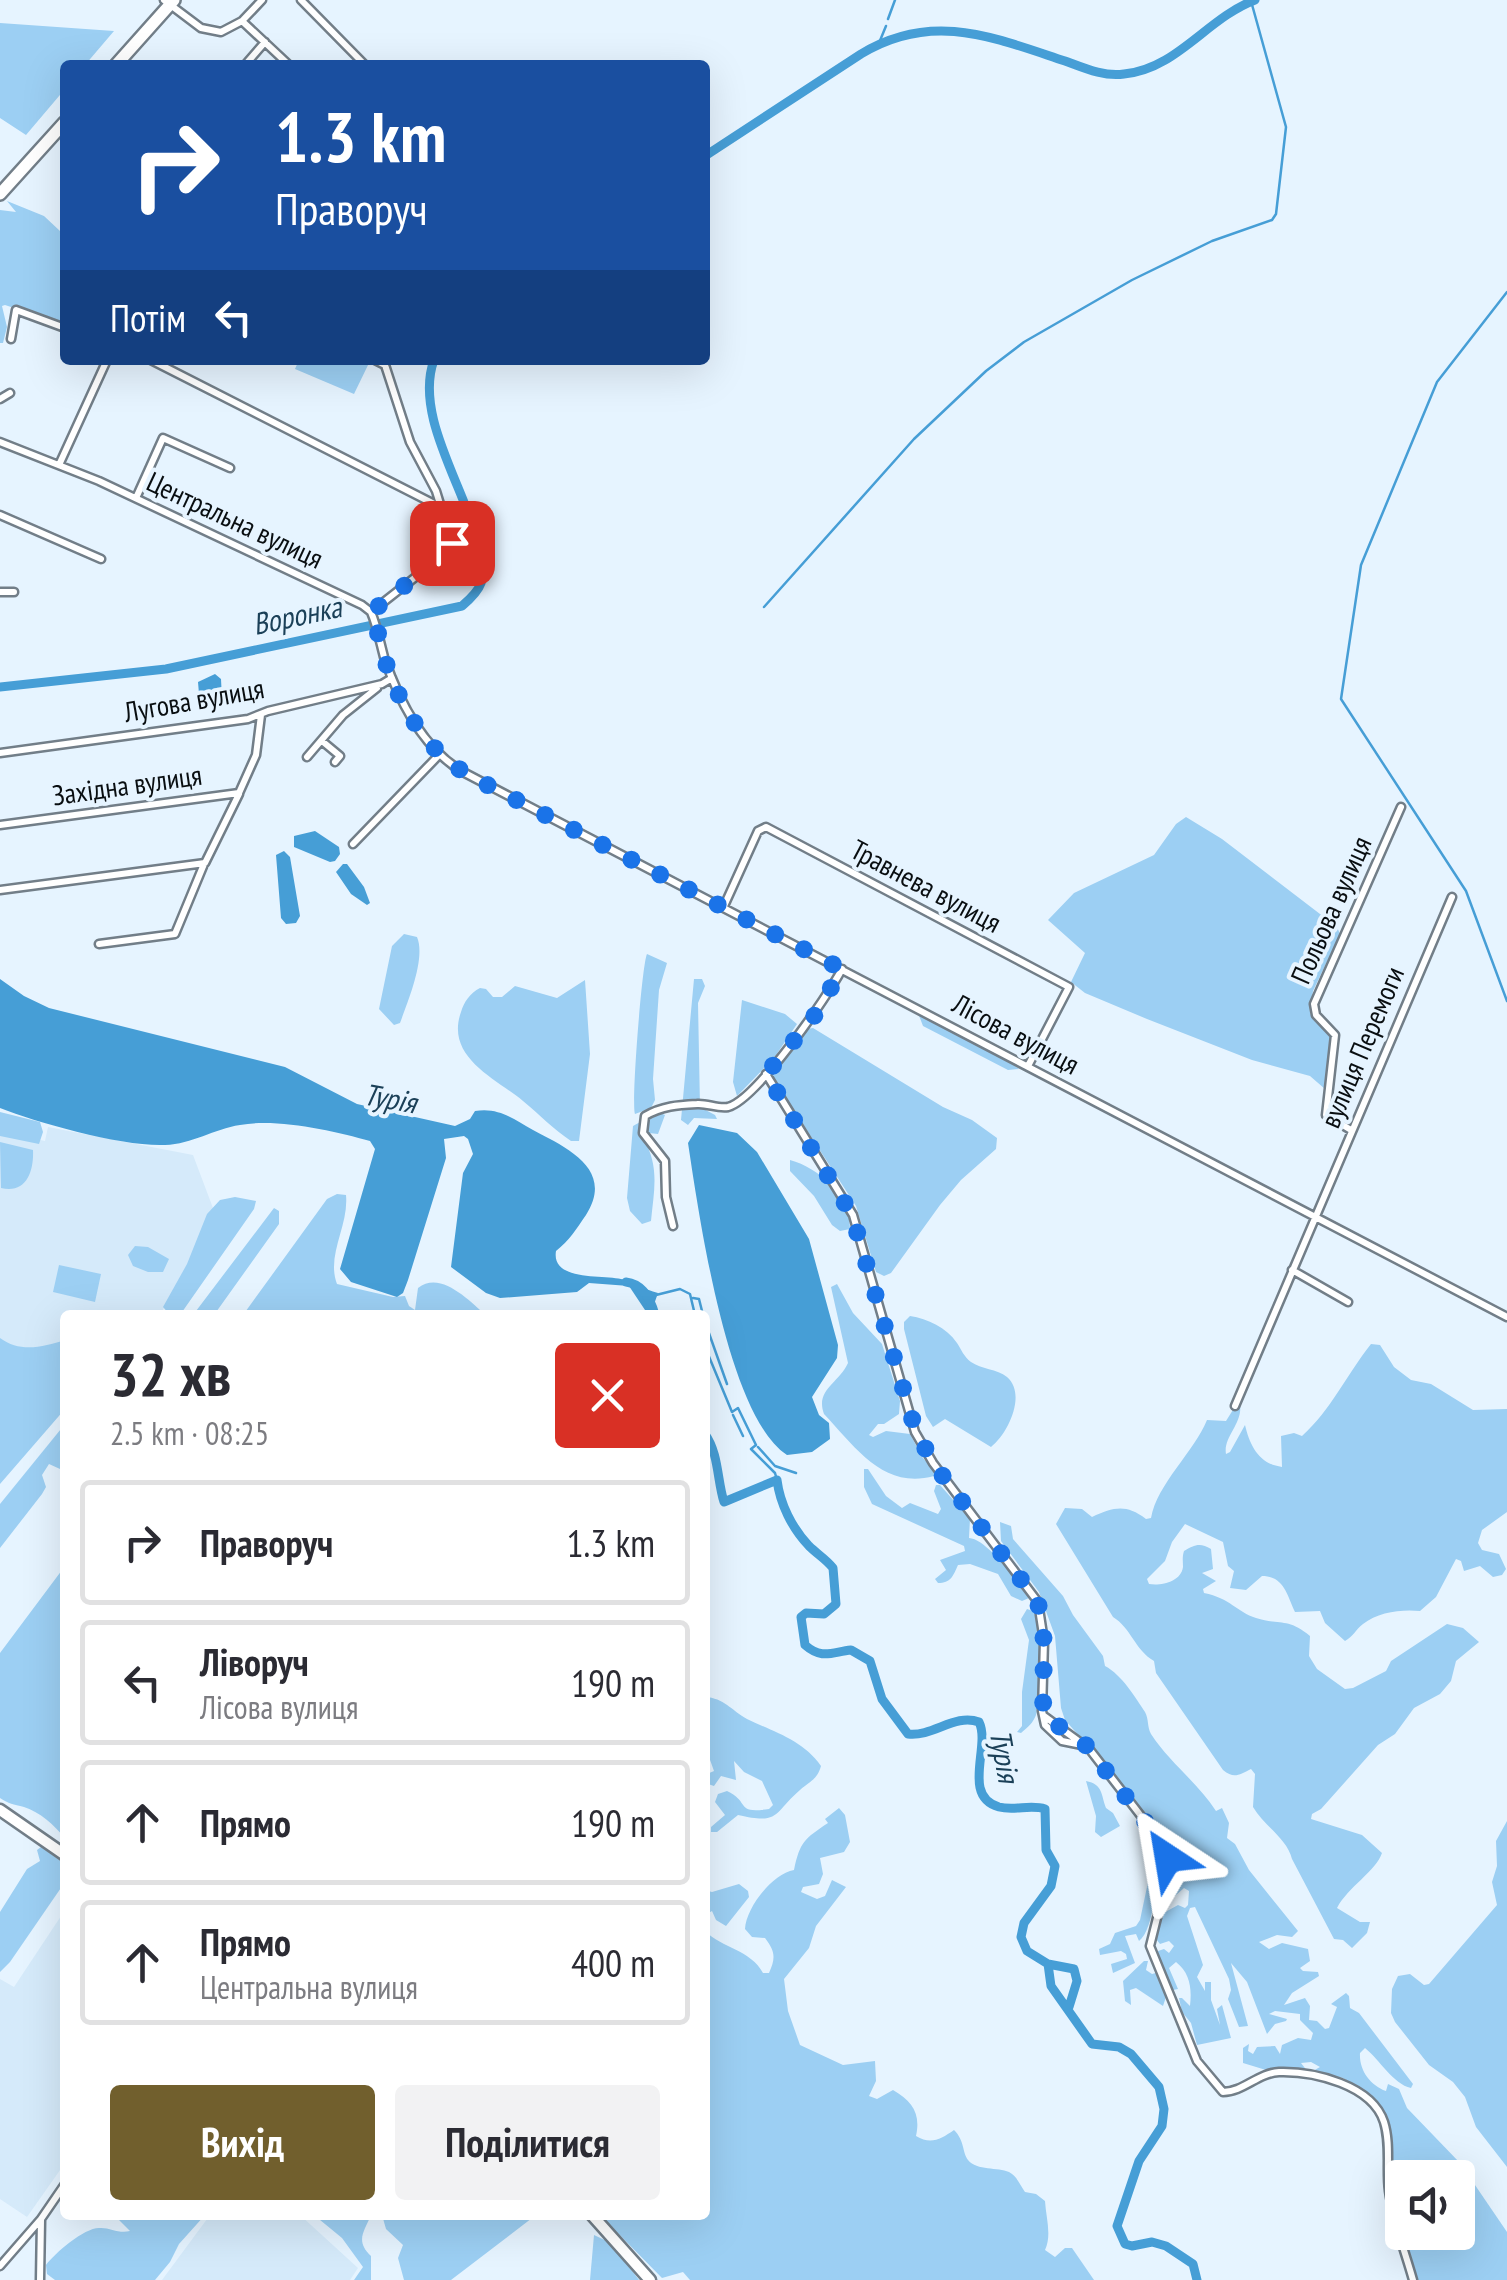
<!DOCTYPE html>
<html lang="uk">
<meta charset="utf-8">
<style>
:root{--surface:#fff;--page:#f2f2f3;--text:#2b2b33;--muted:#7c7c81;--line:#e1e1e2;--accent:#715f2d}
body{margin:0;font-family:"PT Sans Narrow",sans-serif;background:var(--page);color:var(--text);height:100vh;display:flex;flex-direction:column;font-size:38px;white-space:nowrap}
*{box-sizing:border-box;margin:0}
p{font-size:32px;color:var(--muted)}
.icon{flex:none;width:55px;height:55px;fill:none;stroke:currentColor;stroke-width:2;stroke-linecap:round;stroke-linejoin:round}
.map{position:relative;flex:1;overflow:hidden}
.panel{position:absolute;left:60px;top:1310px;width:650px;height:910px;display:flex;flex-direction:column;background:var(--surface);border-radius:10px;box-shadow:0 10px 40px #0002}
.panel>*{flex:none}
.banner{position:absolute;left:60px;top:60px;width:650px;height:305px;border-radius:10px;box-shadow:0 10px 40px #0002;background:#1a4fa0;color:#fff;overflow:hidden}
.buttons{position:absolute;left:1385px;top:2160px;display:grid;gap:20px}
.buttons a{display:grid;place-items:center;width:90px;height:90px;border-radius:10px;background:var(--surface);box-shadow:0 10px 40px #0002;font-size:50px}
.pin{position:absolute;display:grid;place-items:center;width:85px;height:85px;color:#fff;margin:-42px;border-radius:20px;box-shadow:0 5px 15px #0006}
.me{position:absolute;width:110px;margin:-55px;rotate:327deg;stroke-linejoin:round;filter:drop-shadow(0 0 8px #0008)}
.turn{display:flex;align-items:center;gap:35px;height:210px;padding:0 50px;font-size:45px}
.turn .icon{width:130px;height:130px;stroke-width:2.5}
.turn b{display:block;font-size:70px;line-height:85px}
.then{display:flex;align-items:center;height:95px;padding:0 50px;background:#0003;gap:20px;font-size:38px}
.round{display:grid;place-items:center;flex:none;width:105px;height:105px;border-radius:10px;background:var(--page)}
.head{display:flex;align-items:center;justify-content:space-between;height:170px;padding:0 50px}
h1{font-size:60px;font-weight:700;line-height:75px}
.button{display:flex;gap:20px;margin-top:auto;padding:20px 50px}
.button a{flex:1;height:115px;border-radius:10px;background:var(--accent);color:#fff;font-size:40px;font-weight:700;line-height:115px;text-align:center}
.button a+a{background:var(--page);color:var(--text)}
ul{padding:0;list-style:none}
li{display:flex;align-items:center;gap:30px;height:125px;margin:0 20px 15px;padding:0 30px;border:5px solid var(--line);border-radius:10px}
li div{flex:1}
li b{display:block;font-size:38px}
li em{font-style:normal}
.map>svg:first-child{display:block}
</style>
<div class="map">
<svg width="1507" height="2280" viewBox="0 0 1507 2280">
<rect width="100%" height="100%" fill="#e6f4ff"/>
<path fill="#d5eafa" d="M48 1127 193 1155 216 1216 160 1315H65V1361L0 1342V1132L45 1141Z
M65 1910V2163L27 2217 0 2199V1979L14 1987Z
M210 2215H300L358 2268 350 2280H162Z"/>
<path fill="#9ccff3" d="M0 23 114 31 85 65H65V89L26 135 0 118Z
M7 201 44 216 60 231 65 229V325L5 305 2 306 7 327 3 343H0V210L16 212Z
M299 360H362L369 363 354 394 295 369Z
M1186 817 1222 839 1337 927 1340 934 1313 991 1310 1013 1314 1020 1327 1027 1333 1038 1325 1089 1310 1076 1252 1060 1147 1019 1085 993 1071 982 1085 953 1048 920 1074 893 1154 855 1176 824Z
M404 934 417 937C426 958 408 1001 400 1023L394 1025 379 1009 392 946Z
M647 954 667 963 659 990 653 1079 655 1100 651 1108 635 1114C631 1103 642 964 647 954Z
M694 979H702L705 986 698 1003 700 1107 715 1115 717 1119 694 1118 688 1125 681 1120Z
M585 980 590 1054 579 1141H571C553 1129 539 1114 523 1101 495 1078 445 1057 461 1012 464 1002 470 993 480 988L486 989 493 997H502L515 986 557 998Z
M742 1000 785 1014 797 1024 774 1058 737 1096 733 1082Z
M918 1013 1007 1060 1019 1069 1008 1070 923 1026Z
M813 1028 943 1107 972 1120 997 1138 996 1149 961 1180 940 1205 891 1273 884 1276 876 1272 856 1206 771 1075 806 1029Z
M0 1112 40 1122 43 1132 39 1144 0 1136Z
M658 1112 665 1115 658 1134 649 1133 643 1138C660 1166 654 1190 651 1221L642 1224 630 1211 627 1198 633 1126Z
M0 1142 33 1150C34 1172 26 1194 1 1188Z
M790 1160C819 1168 850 1195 850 1229L840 1231 832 1225 814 1196 790 1171Z
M337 1194 346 1195C349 1226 326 1255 337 1284L393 1297 405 1296 409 1306 415 1310 418 1288C441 1270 469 1301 486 1315H243L327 1199Z
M235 1197 256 1201 254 1209 180 1315H170L163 1307 187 1264 207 1214 220 1200Z
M274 1208 279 1211V1224L214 1315H193Z
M135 1246 148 1247 169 1259 163 1272H148L133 1266 128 1255Z
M59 1265 101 1274 95 1302 53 1292Z
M837 1284 853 1313 882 1344 900 1401 899 1414 884 1424H878L869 1435 873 1437 886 1431 910 1434 923 1458 934 1470V1476C884 1490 856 1448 824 1414 815 1390 839 1383 848 1363L831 1287Z
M910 1316C928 1319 946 1327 957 1343 961 1349 964 1357 971 1362 981 1369 997 1369 1007 1377 1027 1394 1008 1434 991 1447L945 1419 933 1427 926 1416 904 1329V1322Z
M0 1338C20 1353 43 1347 65 1340V1409L0 1484Z
M1371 1344 1380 1345 1394 1367 1411 1380 1431 1384 1473 1410 1507 1409V1512L1482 1530 1478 1543 1482 1550 1499 1554 1506 1569 1502 1575 1493 1577 1480 1566 1464 1571 1461 1561 1456 1559 1436 1597 1420 1611C1402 1609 1378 1612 1363 1624 1355 1630 1354 1636 1345 1641L1325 1623 1320 1611 1295 1612C1287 1595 1284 1576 1262 1576L1246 1590 1230 1588 1234 1571 1228 1566 1223 1542 1185 1524 1172 1542 1165 1561 1147 1579 1149 1584C1161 1586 1181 1582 1183 1567 1183 1562 1182 1557 1184 1551 1194 1545 1200 1542 1211 1549L1213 1569 1202 1573 1216 1581 1203 1589 1204 1593C1230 1598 1237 1612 1256 1618 1280 1626 1287 1617 1310 1636L1309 1656 1317 1669 1345 1689 1353 1688 1386 1671 1391 1661 1447 1624 1463 1628 1479 1642 1456 1661 1451 1681 1440 1694 1414 1708 1395 1734 1378 1745 1321 1809 1312 1814 1311 1819 1362 1835 1382 1853C1376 1871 1348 1887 1337 1908L1360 1922H1370L1367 1933 1352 1948 1343 1940 1334 1939 1292 1859C1287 1838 1264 1826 1253 1807L1255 1774 1251 1769C1239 1775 1234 1779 1223 1770L1156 1673 1154 1661C1135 1650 1131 1628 1113 1617L1056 1524 1065 1508 1082 1509 1092 1517C1114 1507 1126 1504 1146 1519L1151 1518C1157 1484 1194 1452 1207 1420L1226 1421 1236 1405 1240 1404C1243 1424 1223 1437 1226 1454L1230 1452 1245 1425C1250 1446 1259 1464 1282 1467L1281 1436 1294 1433 1302 1436C1331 1410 1347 1374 1371 1344Z
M65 1424V1463L60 1469 49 1464 42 1475 46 1487 42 1494 0 1548V1504Z
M864 1469H868L886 1496 902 1508 910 1503 938 1514 941 1509 934 1491 936 1485H940L970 1519 969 1538C987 1539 1017 1581 1029 1598L1022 1601 1011 1596 998 1574 970 1564 958 1565C953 1576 951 1583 938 1583L935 1579 946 1570 940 1560 965 1551 964 1546 872 1504 864 1487Z
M1000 1522 1011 1526 1013 1539 1063 1596 1073 1615 1103 1656 1105 1666C1122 1675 1135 1697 1145 1712 1149 1719 1147 1727 1151 1734 1170 1763 1197 1782 1216 1811L1222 1808 1229 1823 1227 1838 1235 1844 1249 1870 1298 1931 1292 1937 1277 1935 1259 1942 1269 1949 1282 1943 1308 1949 1310 1961 1300 1968 1303 1971 1318 1972 1319 1976 1292 1993 1284 2005 1305 1998 1310 2006 1309 2020 1317 2021 1325 2029 1329 2028 1337 2007 1331 2004 1346 1993 1349 1996 1350 2008 1359 2013 1413 2084 1411 2088C1393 2084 1380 2060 1365 2048L1360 2053C1359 2070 1370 2085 1386 2091L1388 2084 1399 2089 1407 2108 1460 2163 1507 2232V2280H1415L1403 2232H1458V2178H1402V2232L1395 2209 1384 2117 1356 2086 1343 2078 1313 2071 1320 2067 1311 2062 1301 2063 1308 2072 1266 2070 1243 2063V2048L1249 2044 1248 2051 1253 2054 1257 2047 1275 2046 1280 2054 1282 2045 1298 2038 1311 2040 1313 2033 1300 2020V2014L1275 2011 1269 2014 1287 2019 1286 2021 1275 2024 1267 2034 1247 1982 1231 1963 1248 2026 1239 2027 1228 1999 1231 1990 1229 1979 1195 1907 1190 1908 1187 1916 1203 1965 1197 1977 1205 1991V1982H1211V2000L1220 2025 1217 2009 1222 2005 1231 2038 1197 2045 1191 2023 1182 2012 1179 1998H1182L1190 2006C1192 1988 1190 1973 1176 1962L1169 1968 1178 1989 1168 1991 1163 2006 1136 1988 1130 1990 1131 2005 1125 2001 1123 1981 1144 1961H1148L1146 1970 1152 1974 1163 1971 1155 1952 1164 1949 1169 1953 1174 1946 1169 1941 1160 1944 1156 1939 1160 1915 1178 1905 1185 1908 1188 1905 1189 1891 1184 1888 1175 1896 1166 1897 1170 1878 1177 1870 1174 1854 1111 1772 1065 1720 1061 1708 1055 1636 1039 1592 1001 1541Z
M65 1566V1838C54 1825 40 1812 24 1807 13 1804 9 1804 0 1798V1653Z
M1027 1609 1033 1611C1044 1631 1043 1692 1036 1715 1033 1723 1028 1727 1021 1733L1017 1732 1022 1726V1692L1029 1640 1021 1619Z
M705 1697C724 1698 731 1710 747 1719 774 1732 803 1740 821 1766 817 1780 810 1781 800 1790 773 1813 781 1825 738 1815L717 1832H711V1827L725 1815 715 1802 718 1794 727 1791C751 1802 734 1814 769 1809L773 1805 762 1781 744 1772 734 1761 736 1780 721 1776 714 1786 705 1783V1769L707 1774 714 1771 705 1746Z
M1086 1781C1103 1784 1101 1795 1106 1808L1113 1813 1120 1826 1101 1837 1095 1832 1096 1816Z
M839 1808 845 1815 850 1842 844 1852 820 1858 823 1874 819 1884 803 1887 801 1892 817 1899 825 1896 832 1880 846 1887 816 1926 809 1948 784 1979 788 2011 800 2045 843 2065 875 2061 876 2081 869 2096 877 2099 893 2090C912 2101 921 2113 916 2136 931 2145 941 2139 954 2130 965 2141 962 2152 968 2160 977 2171 998 2167 1009 2172 1017 2176 1020 2185 1025 2192L1036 2194 1045 2201C1046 2218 1052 2235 1045 2250L1055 2257 1065 2248H1072L1094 2280H690L683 2272 662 2278 600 2215H705V1931C722 1948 751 1950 763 1973H769C776 1958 775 1951 765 1938L752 1937 745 1929C746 1908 772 1874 794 1870 800 1842 804 1839 828 1823L825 1819Z
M1507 1821V2167L1476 2127 1465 2097 1453 2082 1429 2065 1395 2022 1391 2013 1392 1989 1398 1976 1410 1974 1424 1985 1429 1984 1497 1905 1492 1882 1497 1866 1496 1841Z
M41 1847 65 1864V1882L10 1962 0 1972V1912L27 1869 40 1861 37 1850Z
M1154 1854 1157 1855C1157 1875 1155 1929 1139 1941L1136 1934 1125 1936 1135 1963 1113 1973 1111 1964 1127 1959 1126 1954 1121 1951 1100 1955 1099 1949 1110 1944 1115 1933 1136 1926 1140 1920Z
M739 1884 748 1891 749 1897 726 1926 716 1920 712 1911 705 1915V1890L712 1892Z
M114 2215H205L179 2244 170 2262 155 2280H55L47 2274 46 2265C55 2253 84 2228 99 2228 110 2227 118 2234 130 2231Z
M314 2215H371C364 2232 355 2241 371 2256V2280H354L363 2267 342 2238Z
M382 2215H536L451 2280H404L398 2258 403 2245 386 2229Z
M594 2235 611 2243 639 2280H590Z"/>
<path fill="#469ed6" d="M215 674 221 679 222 699 215 707 200 706 198 682Z
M315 831 339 847 340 854 335 861 330 862 294 847V836Z
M284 851 290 857 300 916 296 923 286 924 281 918 276 855Z
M343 864H347L364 887 370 903 367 905 351 894 336 872Z
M0 979 24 996 49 1008 285 1067 357 1104 455 1126 470 1119 475 1111C499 1107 513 1119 533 1130 567 1148 615 1169 586 1215 577 1228 569 1241 556 1251 551 1281 603 1275 621 1279 634 1281 644 1290 658 1293L652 1310H645L629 1286 589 1283 577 1292 500 1298 486 1293 451 1267 463 1173 473 1154 468 1139 464 1136 444 1139 446 1158 408 1280 403 1293 397 1297 351 1282 340 1269 375 1149 370 1141C334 1131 277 1118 240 1125 214 1129 192 1144 165 1145 124 1147 38 1123 0 1108Z
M699 1125 737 1133 757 1152 809 1239 838 1345 837 1358 812 1397 819 1415 829 1423 830 1439 812 1452 787 1455C727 1416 699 1214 688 1143Z"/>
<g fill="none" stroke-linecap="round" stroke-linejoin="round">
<path stroke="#469ed6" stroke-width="2.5" d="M888 19 895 0
M879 43 886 26
M1507 292 1437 382 1361 565 1341 699 1466 891 1507 1001
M764 607 914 439 986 371 1024 342 1132 280 1212 241 1272 220 1276 214 1286 127 1251 1
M656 1295 680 1289 690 1294 695 1315
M693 1298 699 1299 703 1315
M705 1322 727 1384
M705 1347 732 1412 738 1408 756 1445 751 1449 775 1473 777 1480
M733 1415 743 1436
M758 1447 775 1466 796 1473"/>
<path stroke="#469ed6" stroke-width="9" d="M705 156 861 54C932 11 992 37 1065 61 1084 68 1104 77 1124 74 1177 69 1207 18 1255 0
M0 687 166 669 462 606C469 600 478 592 481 583 486 564 479 547 474 530 459 479 415 412 434 360
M626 1282C643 1284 651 1300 655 1315
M705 1434C719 1454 717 1480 724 1502L777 1480C780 1504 792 1528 809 1546 817 1554 826 1559 833 1568L836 1604 824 1614 806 1613 801 1617 805 1645C822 1660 832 1652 851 1650L870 1661 882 1699 908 1734C933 1737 955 1713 979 1722 991 1746 961 1796 999 1807 1015 1811 1031 1804 1045 1809L1046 1850 1055 1866 1051 1886 1024 1923 1021 1937 1027 1951 1048 1964 1051 1986 1092 2044 1119 2047 1131 2054 1159 2087 1164 2109 1162 2126 1139 2161 1117 2226 1125 2244 1132 2246 1152 2242 1166 2246 1193 2264 1197 2280
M1048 1964 1074 1969 1077 1981 1069 2007"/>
<defs>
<path id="minor" d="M164 0 201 28 221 32 242 21 262 0
M301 0 365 65
M242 21 289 65
M245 65 265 42
M11 339 16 310 65 328
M151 360 440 507
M375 360 385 365
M0 399 10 393
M0 442 99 481 362 605 371 612C377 626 380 642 384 657 399 701 422 748 463 772L1507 1317
M59 465 107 360
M136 498 163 438 230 468
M0 515 101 559
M0 592H14
M371 612 446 553 452 543 436 491 410 442 385 365 387 360
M322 741 340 756 335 762
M0 753 248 719 268 711 382 684 392 678
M307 757 343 715 377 688
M0 825 239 793 256 755 261 715
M353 844 439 755
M0 890 205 863 239 794
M724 906 758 831 766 827 1069 987 1028 1066
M99 944 175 934 204 864
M766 1074 853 1215 915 1432 933 1463 1038 1602 1044 1641 1042 1711 1045 1725 1062 1741 1087 1746 1165 1847 1168 1874 1150 1946 1197 2061 1223 2092C1243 2092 1258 2073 1279 2072 1314 2071 1372 2085 1384 2122 1391 2144 1386 2169 1389 2191 1393 2221 1405 2251 1413 2280
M1351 1130 1326 1115 1335 1035 1316 1015 1314 1004 1401 807
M673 1226 666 1197 665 1161 643 1133 645 1116C662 1106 678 1105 697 1104 707 1103 718 1109 728 1107 756 1100 828 996 842 969
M1292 1270 1348 1302
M1235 1406 1452 897
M1044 1716 1081 1743
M0 2266 41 2219 65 2184
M40 2280 41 2220"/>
<path id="major" d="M0 1810 65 1855
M592 2215 650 2280"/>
<path id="highway" d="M116 65 174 0
M0 194 65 122"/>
</defs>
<use href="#minor" stroke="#727e88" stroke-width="11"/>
<use href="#major" stroke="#727e88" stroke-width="15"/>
<use href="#highway" stroke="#727e88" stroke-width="16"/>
<use href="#minor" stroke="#fff" stroke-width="6"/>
<use href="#major" stroke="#fff" stroke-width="10"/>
<use href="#highway" stroke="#fff" stroke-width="11"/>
</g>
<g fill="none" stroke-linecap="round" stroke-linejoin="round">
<path stroke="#1a73e8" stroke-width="18" stroke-dasharray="0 32.4" d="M452 543 446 553 371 612C377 626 380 642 384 657 400 707 427 753 474 778L842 969 813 1018 766 1074 852 1215 916 1432 936 1467 1038 1602 1044 1641 1043 1715 1087 1746 1156 1836 1168 1858"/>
</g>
<g text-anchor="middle" stroke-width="8" stroke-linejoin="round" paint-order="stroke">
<g font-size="28" fill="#090e11" stroke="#e6f4ff">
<text transform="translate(235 520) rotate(25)" y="10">Центральна вулиця</text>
<text transform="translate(194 700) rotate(-10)" y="10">Лугова вулиця</text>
<text transform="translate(127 785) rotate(-8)" y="10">Західна вулиця</text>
<text transform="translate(926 886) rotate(28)" y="10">Травнева вулиця</text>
<text transform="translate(1331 910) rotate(-66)" y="10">Польова вулиця</text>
<text transform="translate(1016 1034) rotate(28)" y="10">Лісова вулиця</text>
<text transform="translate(1362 1047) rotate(-67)" y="10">вулиця Перемоги</text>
</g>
<g font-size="30" font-style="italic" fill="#1b4058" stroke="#e6f4ff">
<text transform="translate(297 616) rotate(-12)" y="10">Воронка</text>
<text transform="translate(390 1099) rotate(10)" y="10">Турія</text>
<text transform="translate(1004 1756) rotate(80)" y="10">Турія</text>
</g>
</g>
</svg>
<div class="buttons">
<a><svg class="icon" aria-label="sound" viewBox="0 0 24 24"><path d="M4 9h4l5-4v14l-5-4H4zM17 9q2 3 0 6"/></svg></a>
</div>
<div class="pin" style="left:452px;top:543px;background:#d93025"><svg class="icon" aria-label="arrive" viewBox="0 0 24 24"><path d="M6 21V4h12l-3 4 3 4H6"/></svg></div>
<svg class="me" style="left:1168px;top:1858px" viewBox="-20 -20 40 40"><path d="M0-17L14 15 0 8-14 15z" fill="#1a73e8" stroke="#fff" stroke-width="4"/></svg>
<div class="banner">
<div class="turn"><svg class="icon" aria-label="right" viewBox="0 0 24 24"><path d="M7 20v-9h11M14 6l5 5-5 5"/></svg><div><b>1.3 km</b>Праворуч</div></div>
<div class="then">Потім<svg class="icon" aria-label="left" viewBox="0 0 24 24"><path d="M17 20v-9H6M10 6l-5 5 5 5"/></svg></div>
</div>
<section class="panel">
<div class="head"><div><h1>32 хв</h1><p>2.5 km · 08:25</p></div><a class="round" style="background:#d93025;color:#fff"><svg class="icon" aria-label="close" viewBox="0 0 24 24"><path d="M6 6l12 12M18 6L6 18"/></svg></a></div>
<ul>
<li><svg class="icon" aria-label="right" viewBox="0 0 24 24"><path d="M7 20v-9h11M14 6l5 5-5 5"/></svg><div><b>Праворуч</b></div><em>1.3 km</em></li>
<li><svg class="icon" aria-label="left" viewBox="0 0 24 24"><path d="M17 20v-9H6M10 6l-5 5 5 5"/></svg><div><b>Ліворуч</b><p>Лісова вулиця</p></div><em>190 m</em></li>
<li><svg class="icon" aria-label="ahead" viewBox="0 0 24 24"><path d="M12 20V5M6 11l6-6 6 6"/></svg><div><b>Прямо</b></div><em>190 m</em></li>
<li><svg class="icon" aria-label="ahead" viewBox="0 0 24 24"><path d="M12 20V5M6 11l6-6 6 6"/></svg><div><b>Прямо</b><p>Центральна вулиця</p></div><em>400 m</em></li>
</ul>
<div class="button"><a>Вихід</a><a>Поділитися</a></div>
</section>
</div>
